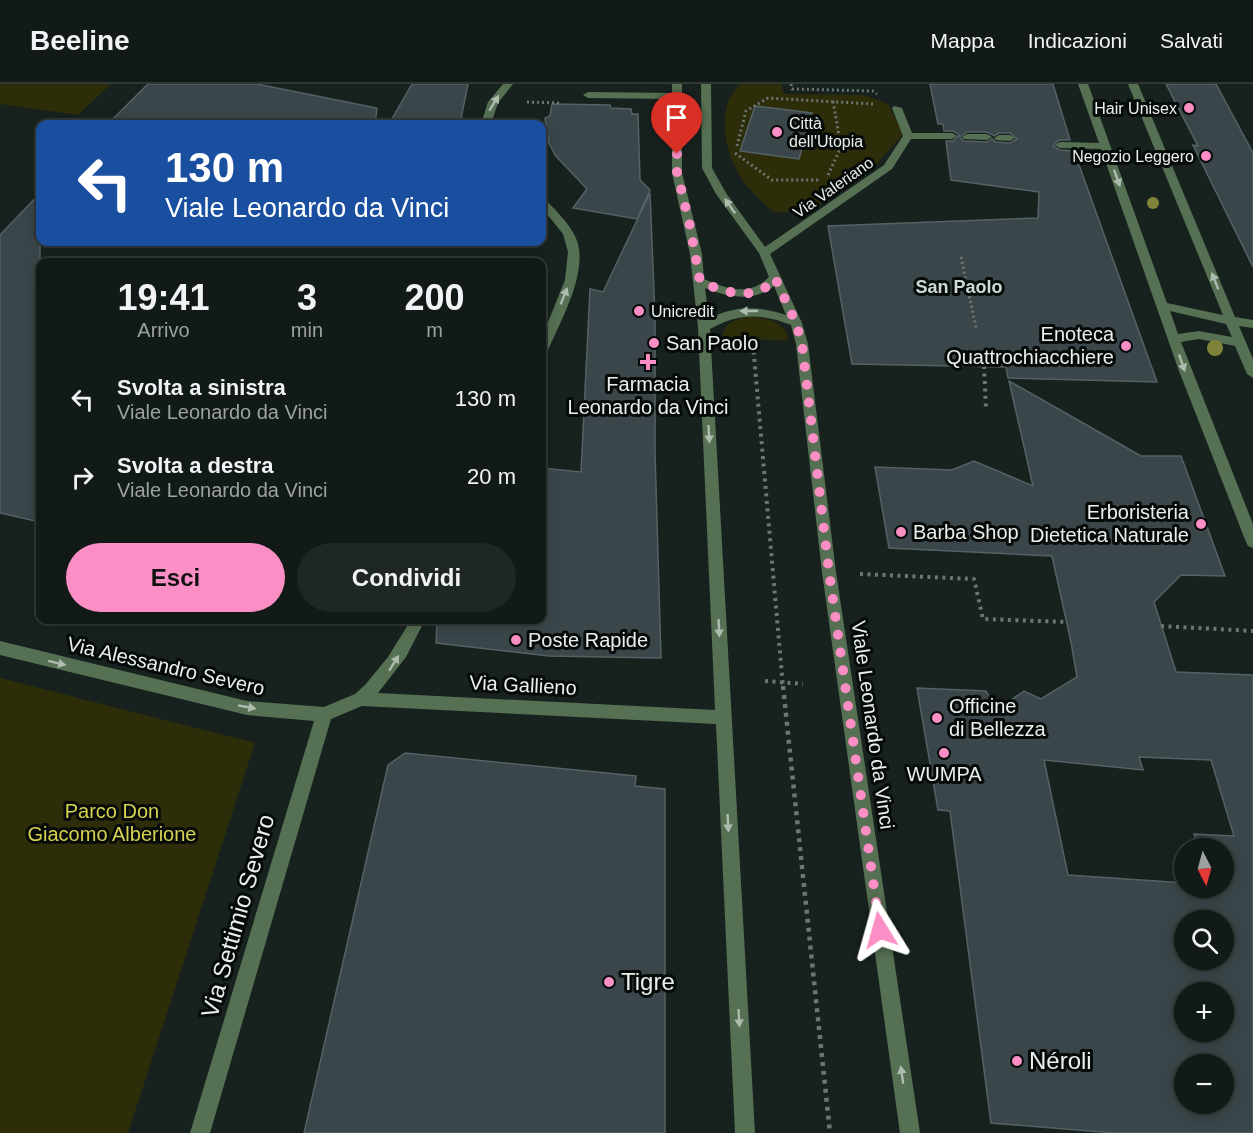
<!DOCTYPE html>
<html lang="it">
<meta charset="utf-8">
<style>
:root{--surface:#111a17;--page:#1e2724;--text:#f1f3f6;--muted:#9ca1a1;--line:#303836;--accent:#fb8fc5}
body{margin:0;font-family:Helvetica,sans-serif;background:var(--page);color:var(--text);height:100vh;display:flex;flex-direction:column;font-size:22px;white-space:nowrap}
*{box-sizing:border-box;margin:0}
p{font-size:20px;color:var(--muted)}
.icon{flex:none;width:33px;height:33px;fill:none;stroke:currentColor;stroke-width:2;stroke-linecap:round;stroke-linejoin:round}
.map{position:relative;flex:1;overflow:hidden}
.details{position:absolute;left:36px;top:174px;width:510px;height:366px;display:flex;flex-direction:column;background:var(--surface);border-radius:12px;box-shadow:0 3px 15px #0003,0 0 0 2px var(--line)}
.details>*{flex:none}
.hud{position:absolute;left:36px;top:36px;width:510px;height:126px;border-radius:12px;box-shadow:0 3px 15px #0003,0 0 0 2px var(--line);background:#1a4fa0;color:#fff;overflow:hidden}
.needle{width:39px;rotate:174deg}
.tools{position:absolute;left:1174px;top:754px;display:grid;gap:12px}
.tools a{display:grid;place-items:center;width:60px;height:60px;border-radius:50%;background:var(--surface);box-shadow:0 3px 15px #0003,0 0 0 2px var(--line);font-size:30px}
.pin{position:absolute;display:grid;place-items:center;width:51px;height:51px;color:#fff;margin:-62px -26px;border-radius:50% 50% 50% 0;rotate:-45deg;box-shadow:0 0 6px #0007}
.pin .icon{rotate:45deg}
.me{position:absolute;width:66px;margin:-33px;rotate:352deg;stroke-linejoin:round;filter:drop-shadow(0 0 4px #0008)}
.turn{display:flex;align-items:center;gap:21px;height:126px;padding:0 30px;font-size:27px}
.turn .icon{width:78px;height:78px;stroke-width:2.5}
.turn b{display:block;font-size:42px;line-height:51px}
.eta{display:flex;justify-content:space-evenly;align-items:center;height:102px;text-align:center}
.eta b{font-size:36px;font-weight:700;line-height:42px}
.action{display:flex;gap:12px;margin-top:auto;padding:12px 30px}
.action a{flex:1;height:69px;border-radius:36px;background:var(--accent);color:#111;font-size:24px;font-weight:700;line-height:69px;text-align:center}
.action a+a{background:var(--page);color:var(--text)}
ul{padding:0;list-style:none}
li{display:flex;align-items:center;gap:18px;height:78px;padding:0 30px}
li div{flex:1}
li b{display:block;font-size:22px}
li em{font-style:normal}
header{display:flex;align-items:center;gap:36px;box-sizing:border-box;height:84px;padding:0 30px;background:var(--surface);border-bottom:2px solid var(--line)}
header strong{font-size:28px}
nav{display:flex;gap:33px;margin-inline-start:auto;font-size:21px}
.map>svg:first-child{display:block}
</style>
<header>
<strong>Beeline</strong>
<nav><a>Mappa</a><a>Indicazioni</a><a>Salvati</a></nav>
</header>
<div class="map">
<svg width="1253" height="1049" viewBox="0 0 1253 1049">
<rect width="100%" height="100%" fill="#17221f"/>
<path fill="#2e2d09" d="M0 0H111L78 31 0 20Z
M741 0H781L784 10 865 11 888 20 903 50 874 83 810 128H773C760 116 747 104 738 89 724 65 716 19 741 0Z
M753 232C766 234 788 239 788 256L722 255C723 237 737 235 753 232Z
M0 594 255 659 128 1049H0Z"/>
<path fill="#3a4649" stroke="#556265" stroke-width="1.5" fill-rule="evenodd" d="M148 0H257L377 24 375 40H108Z
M412 0H468L460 40H389Z
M930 0H1053L1070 56H1059L1053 62 1060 66 1074 67 1157 298 1008 294 1006 283 852 280 828 142 1038 134 1039 108 951 96 946 57H953L959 51 953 47H944L943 40H938ZM967 48H987L994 52 999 49H1010L1017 55 1010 59 996 58 992 55 987 58 964 57 960 53Z
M1166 0H1216L1253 69V183L1193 61 1198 62Z
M552 20 610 21 611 24 631 25 632 30H638L640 96 650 106 637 135 573 124 587 105 555 71 549 59 545 34 550 32Z
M755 22 812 29 799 75 740 67Z
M40 109V438L0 429V151Z
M650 109 655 233V368L661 574 549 572 436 559 437 536H542V384L581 388 590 205 603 208Z
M1009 297 1141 372H1181L1225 492 1181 491 1154 518 1176 588 1253 591V1049H1115L991 1039 950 727 938 726 917 604 986 607 997 626 1024 607 1041 615 1077 593 1071 558 1052 472 889 464 875 383 952 386 974 377 1033 402ZM1139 673 1211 676 1234 752 1194 750 1199 765H1224V804H1185V799L1068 791 1044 676 1143 686ZM1185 837H1224V876H1185ZM1185 909H1224V948H1185ZM1185 981H1224V1020H1185Z
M405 669 636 692 635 702 665 705V1049H304L388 681Z"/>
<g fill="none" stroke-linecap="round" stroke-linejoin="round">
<path stroke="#6c7673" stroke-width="3" stroke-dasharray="2 3" stroke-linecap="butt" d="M791 0 792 5 873 7 877 10
M527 18 561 19
M737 62 746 27 768 14 873 20
M735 69 772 96H820
M828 91 841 63 833 17
M961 173 976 244"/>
<path stroke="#6c7673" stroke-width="4" stroke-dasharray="3 4.5" stroke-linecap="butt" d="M753 260 783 603
M984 282 986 325
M860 490 974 495 983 535 1067 538
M1161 542 1253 547
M765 597 803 600"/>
<path stroke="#6c7673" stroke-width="4.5" stroke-dasharray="4 5" stroke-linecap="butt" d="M783 602 830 1049"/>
<path fill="#567053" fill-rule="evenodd" d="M503 0H513L498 19 491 40H481L488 18Z
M672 0H682V89L702 170 704 195C727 205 750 213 769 193L759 169 716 110 702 84 701 0H711L712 84 726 109 765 163 884 81 903 52 892 24 894 22 902 24 912 49H952L957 52 952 55H911L892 85 770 170 802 239 808 260 836 488 920 1049H900L822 488 796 260 791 241C760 229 739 229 710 245L755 1049H735L716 640 362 622 331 635 210 1049H190L314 637 247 631 0 571V557L247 617 324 623 355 610 365 601 388 573 411 536H425L406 573 378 609 715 626 698 243 690 170 672 89V15L588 14 583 11 588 8 672 9ZM774 202 786 231C758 222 735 221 709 235L705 204C728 213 753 219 774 202Z
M1078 0H1088L1167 219 1223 231 1128 0H1138L1235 233 1253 236V244L1239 242 1253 275V294L1247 290 1235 262 1199 255 1181 258 1253 440V464L1248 462 1246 458 1179 287 1101 65 1060 64 1055 61 1060 58 1099 59ZM1170 227 1226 240 1232 253 1199 247 1178 250Z
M967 50H987L992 53 987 56 964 55 962 53Z
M999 51H1010L1015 54 1010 57 996 56 994 54Z
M542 115 546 116C556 127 568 138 575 152 591 184 561 236 548 266L542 270V253L565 196 568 168 563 150 542 124Z"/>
</g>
<g fill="#80833a">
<circle cx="1153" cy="119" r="6"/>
<circle cx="1215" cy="264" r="8"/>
</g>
<defs><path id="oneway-solid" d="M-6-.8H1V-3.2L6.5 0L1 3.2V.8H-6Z" transform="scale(1.5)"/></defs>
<g fill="#aebcaf">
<use href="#oneway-solid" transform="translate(494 19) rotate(-59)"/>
<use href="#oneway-solid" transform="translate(1117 94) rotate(70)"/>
<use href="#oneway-solid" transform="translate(730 122) rotate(-125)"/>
<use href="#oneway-solid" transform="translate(1215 197) rotate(-112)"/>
<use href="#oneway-solid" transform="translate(564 212) rotate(-68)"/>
<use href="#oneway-solid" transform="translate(749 227) rotate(180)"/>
<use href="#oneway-solid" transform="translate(1182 279) rotate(71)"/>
<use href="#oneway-solid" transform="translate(709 350) rotate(87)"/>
<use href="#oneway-solid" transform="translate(719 544) rotate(87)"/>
<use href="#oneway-solid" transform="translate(57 579) rotate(14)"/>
<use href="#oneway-solid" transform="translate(394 579) rotate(-58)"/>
<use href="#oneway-solid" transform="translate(247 623) rotate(10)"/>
<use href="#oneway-solid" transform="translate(728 739) rotate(87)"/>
<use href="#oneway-solid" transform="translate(739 934) rotate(87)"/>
<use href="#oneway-solid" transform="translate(902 991) rotate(-98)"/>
</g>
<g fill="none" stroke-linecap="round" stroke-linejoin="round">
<path stroke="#fb8fc5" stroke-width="10" stroke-dasharray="0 18" d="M677 70V88L690 142 700 197C724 209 757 219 775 194L796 239 802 260 829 488 880 846"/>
</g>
<g fill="#fb8fc5" stroke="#060b09" stroke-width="2">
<circle cx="1189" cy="24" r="6"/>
<circle cx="777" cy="48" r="6"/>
<circle cx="1206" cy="72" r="6"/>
<circle cx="639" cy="227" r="6"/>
<circle cx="654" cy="259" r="6"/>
<circle cx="1126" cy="262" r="6"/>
<path d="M645 269h6v6h6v6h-6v6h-6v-6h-6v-6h6z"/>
<circle cx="1201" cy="440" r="6"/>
<circle cx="901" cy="448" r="6"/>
<circle cx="516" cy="556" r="6"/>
<circle cx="937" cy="634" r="6"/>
<circle cx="944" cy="669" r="6"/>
<circle cx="609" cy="898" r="6"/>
<circle cx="1017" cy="977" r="6"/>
</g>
<g text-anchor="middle" stroke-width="6" stroke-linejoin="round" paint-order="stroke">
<g font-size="16" fill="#e8efed" stroke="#060b09" text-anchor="end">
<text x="1177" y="30">Hair Unisex</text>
<text x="789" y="45" text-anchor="start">Città<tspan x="789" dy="18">dell'Utopia</tspan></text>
<text x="1194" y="78">Negozio Leggero</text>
<text x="651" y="233" text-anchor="start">Unicredit</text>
</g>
<g font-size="16" fill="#e8efed" stroke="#060b09">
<text transform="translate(833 103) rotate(-35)" y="6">Via Valeriano</text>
</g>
<g font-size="18" font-weight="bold" fill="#ccdad6" stroke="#060b09">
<text x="959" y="209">San Paolo</text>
</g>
<g font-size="20" fill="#e8efed" stroke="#060b09" text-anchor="start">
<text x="1114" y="257" text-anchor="end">Enoteca<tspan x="1114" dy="23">Quattrochiacchiere</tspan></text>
<text x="666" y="266">San Paolo</text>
<text x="648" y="307" text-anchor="middle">Farmacia<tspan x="648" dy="23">Leonardo da Vinci</tspan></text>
<text x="1189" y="435" text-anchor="end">Erboristeria<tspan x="1189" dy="23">Dietetica Naturale</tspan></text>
<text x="913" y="455">Barba Shop</text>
<text x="528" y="563">Poste Rapide</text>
<text x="949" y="629">Officine<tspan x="949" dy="23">di Bellezza</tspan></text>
<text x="944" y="697" text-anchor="middle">WUMPA</text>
</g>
<g font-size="20" fill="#e8efed" stroke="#060b09">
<text transform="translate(166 582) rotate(13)" y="7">Via Alessandro Severo</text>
<text transform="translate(523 601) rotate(3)" y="7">Via Gallieno</text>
<text transform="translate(873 641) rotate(82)" y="7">Viale Leonardo da Vinci</text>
</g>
<g font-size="20" fill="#d6d251" stroke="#060b09">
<text x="112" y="734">Parco Don<tspan x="112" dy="23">Giacomo Alberione</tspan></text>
</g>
<g font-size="24" fill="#e8efed" stroke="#060b09">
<text transform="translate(238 832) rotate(-74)" y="8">Via Settimio Severo</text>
</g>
<g font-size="24" fill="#e8efed" stroke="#060b09" text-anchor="start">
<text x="621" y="906">Tigre</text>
<text x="1029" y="985">Néroli</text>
</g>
</g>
</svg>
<div class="tools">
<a><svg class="needle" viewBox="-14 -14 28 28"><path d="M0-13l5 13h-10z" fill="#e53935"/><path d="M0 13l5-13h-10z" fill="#9ca1a1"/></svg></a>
<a><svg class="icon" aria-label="search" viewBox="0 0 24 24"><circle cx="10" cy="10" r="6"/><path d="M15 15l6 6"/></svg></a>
<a>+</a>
<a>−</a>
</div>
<div class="pin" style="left:677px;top:70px;background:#d93025"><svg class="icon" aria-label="arrive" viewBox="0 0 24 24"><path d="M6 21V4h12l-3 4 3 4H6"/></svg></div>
<svg class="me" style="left:880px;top:846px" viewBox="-20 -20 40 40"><path d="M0-17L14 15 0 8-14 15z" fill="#fb8fc5" stroke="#fff" stroke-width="4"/></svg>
<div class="hud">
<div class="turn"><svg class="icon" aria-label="left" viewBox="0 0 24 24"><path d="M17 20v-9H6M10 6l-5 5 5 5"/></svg><div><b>130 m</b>Viale Leonardo da Vinci</div></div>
</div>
<section class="details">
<div class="eta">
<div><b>19:41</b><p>Arrivo</p></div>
<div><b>3</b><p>min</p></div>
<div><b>200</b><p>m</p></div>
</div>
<ul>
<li><svg class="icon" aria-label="left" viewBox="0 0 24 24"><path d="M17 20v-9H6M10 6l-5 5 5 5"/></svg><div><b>Svolta a sinistra</b><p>Viale Leonardo da Vinci</p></div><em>130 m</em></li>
<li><svg class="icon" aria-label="right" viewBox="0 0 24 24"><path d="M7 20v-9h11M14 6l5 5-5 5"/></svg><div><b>Svolta a destra</b><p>Viale Leonardo da Vinci</p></div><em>20 m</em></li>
</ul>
<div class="action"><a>Esci</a><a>Condividi</a></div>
</section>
</div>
